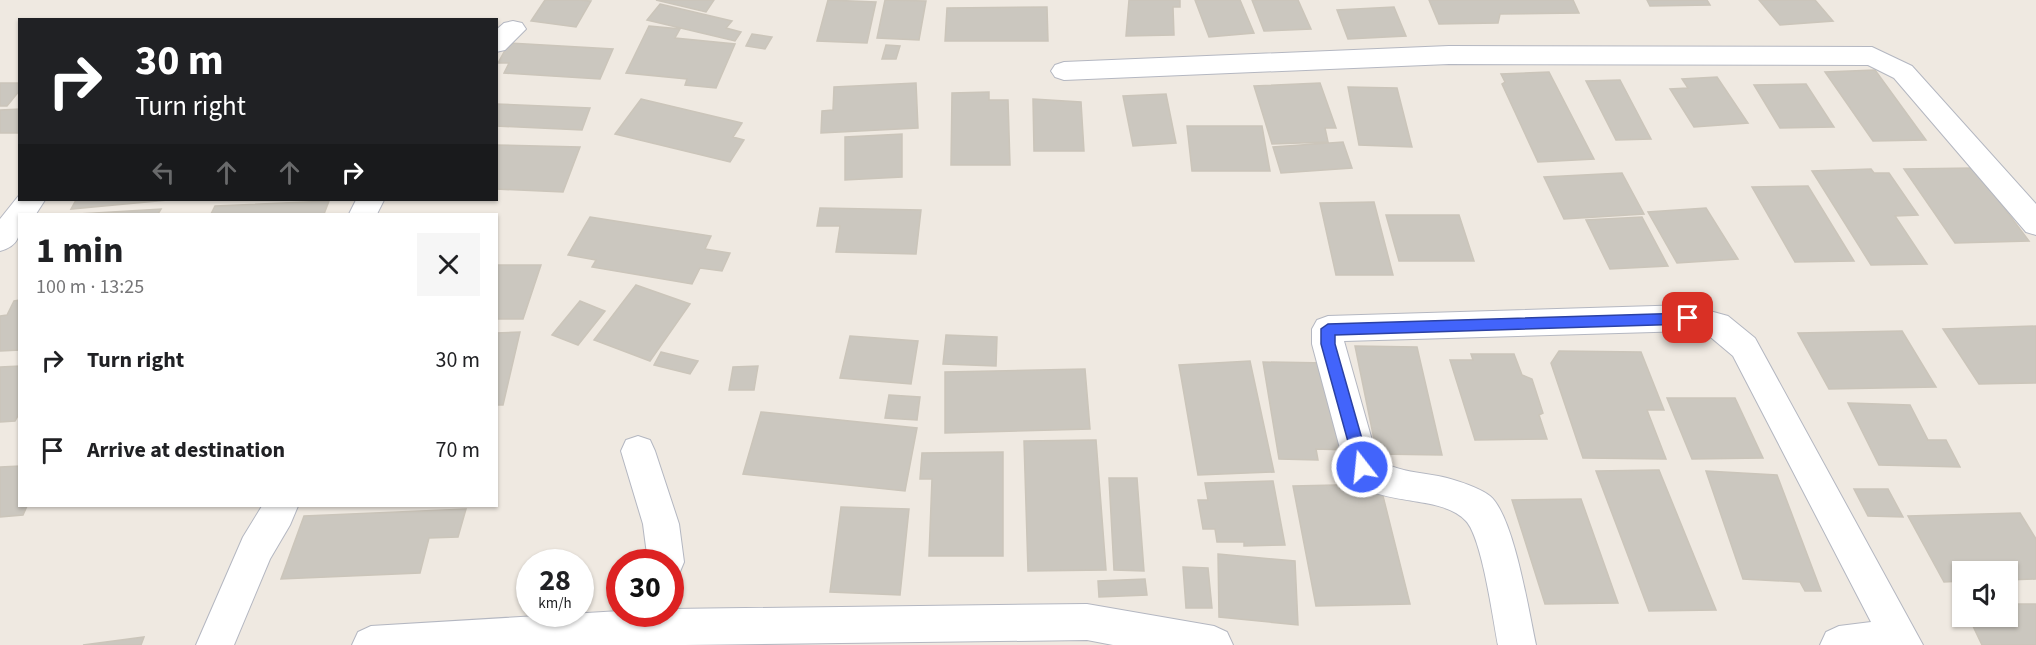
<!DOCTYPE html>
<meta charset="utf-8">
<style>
:root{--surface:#fff;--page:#f6f6f6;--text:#202124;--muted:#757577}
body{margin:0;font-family:"Source Sans 3",sans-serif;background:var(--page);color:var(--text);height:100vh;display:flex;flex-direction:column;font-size:22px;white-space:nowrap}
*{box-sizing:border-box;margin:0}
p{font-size:20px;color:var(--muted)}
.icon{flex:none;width:33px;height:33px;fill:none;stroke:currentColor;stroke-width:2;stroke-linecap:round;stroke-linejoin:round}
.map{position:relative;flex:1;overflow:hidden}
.sheet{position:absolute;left:18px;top:213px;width:480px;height:294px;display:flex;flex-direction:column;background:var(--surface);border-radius:0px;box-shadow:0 2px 4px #0004}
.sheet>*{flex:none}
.guide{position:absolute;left:18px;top:18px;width:480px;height:183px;border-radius:0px;box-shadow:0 2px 4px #0004;background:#202124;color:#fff;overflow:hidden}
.buttons{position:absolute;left:1952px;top:561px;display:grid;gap:12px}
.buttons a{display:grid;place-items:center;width:66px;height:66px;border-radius:0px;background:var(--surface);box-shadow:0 2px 4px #0004;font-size:30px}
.speed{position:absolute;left:516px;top:549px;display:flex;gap:12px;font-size:30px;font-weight:700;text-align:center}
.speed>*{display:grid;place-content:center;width:78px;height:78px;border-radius:50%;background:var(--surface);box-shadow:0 2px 4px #0004;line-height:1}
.speed small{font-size:15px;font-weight:400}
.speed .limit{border:9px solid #d22;background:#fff;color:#111}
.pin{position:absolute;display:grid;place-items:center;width:51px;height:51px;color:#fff;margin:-26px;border-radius:12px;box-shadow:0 3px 9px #0006}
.me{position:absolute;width:66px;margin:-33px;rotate:344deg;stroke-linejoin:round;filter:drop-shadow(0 0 4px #0008)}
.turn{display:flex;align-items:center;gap:21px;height:126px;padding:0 18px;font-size:27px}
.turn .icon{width:78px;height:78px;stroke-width:2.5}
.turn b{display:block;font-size:42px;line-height:51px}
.lanes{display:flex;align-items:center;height:57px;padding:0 18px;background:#0003;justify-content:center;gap:30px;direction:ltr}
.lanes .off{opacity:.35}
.round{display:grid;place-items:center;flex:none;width:63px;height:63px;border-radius:0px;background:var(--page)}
.head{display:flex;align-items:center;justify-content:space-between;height:102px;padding:0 18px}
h1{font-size:36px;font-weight:700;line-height:45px}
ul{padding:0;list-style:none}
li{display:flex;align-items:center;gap:18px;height:90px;padding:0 18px}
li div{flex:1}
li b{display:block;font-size:22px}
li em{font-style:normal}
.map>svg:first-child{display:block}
</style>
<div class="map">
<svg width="2036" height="645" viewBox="0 0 2036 645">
<rect width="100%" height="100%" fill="#efe9e1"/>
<path fill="#cbc7bf" stroke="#cbc5ba" stroke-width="1.5" d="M545 0H578L591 1 576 27 531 21Z
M656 0H714L706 12Z
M828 0 876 2 867 43 817 41Z
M885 0 926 1 919 40 877 38Z
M1129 0H1180V7H1173L1174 35 1126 36Z
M1195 0H1240L1254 33 1209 37Z
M1252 0H1298L1311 29 1264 31Z
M1429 0H1573L1579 13 1500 14 1498 23 1439 24Z
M1647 0H1707L1710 5 1650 6Z
M1759 0H1815L1833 21 1780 25Z
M660 4 732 21 726 28 741 32 735 41 647 20Z
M1047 7 1048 41H945L947 8Z
M1394 7 1406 36 1348 39 1337 10Z
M649 26 680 29 675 38 735 44 716 88 685 85 687 79 626 73Z
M752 34 772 37 765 49 746 46Z
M509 43 613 49 600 79 504 73 509 63H498Z
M886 45 900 46 896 59H882Z
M1875 70 1926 140 1873 141 1825 72Z
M1549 72 1594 159 1538 162 1502 84 1505 82 1501 74Z
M1717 77 1748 123 1694 127 1670 89 1688 88 1682 79Z
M1620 80 1651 139 1616 140 1586 81Z
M0 83H20V90L7 106H0Z
M916 83 918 128 821 133 822 111 833 110 834 87Z
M1320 83 1336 128H1325L1328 142 1272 144 1254 86Z
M1806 84 1834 127 1780 128 1754 85Z
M1348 87 1397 88 1412 147 1359 145Z
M989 92V100H1008L1010 165H951L952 93Z
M1166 94 1176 143 1133 146 1123 96Z
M641 99 742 123 733 137 744 140 730 162 615 134Z
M1033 99 1081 102 1084 151H1034Z
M496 104 590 108 582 130 496 126Z
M20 109V133H0V110Z
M1187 126H1262L1270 171H1192Z
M902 134V177L845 180V137Z
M1343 142 1352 168 1281 173 1273 147Z
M496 145 580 147 563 192 496 189Z
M1974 168 2029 241 1955 243 1904 169Z
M1871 169 1874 173H1889L1918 215 1895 216 1927 264 1871 265 1812 171Z
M1622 173 1644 214 1564 219 1544 177Z
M1808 186 1854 261 1795 262 1752 187Z
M76 200H168L71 209Z
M329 201 324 214H211L215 206Z
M1374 202 1393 275H1336L1320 203Z
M820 208 921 210 916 254 836 252 840 226H817Z
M1706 208 1738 259 1677 263 1648 212Z
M161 209 158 214H78Z
M1386 215H1459L1474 261H1399Z
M590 217 711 236 705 249 730 253 722 271 700 268 692 284 592 267 596 260 568 255Z
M1642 217 1668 266 1610 269 1586 220Z
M496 265H541L523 319H496Z
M636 285 690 304 650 361 594 340Z
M20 300V350L0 351V316L7 315 14 301Z
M580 301 605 311 578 345 552 335Z
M2036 326V383L1979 384 1943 329Z
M1902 331 1936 387 1829 389 1798 333Z
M520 332 503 405H496V333Z
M946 335 997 337 996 366 943 364Z
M850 336 918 341 911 384 840 378Z
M1355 346 1417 347 1442 455 1377 454Z
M1559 351 1641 352 1664 410H1647L1666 459 1583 458 1551 363Z
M661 352 698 361 690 374 654 365Z
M1471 354H1514L1522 375 1532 379 1543 413 1539 415 1547 439 1475 440 1450 360H1473Z
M1250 361 1274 472 1198 475 1179 365Z
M1263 362 1327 363 1345 450 1316 449 1318 460 1279 459Z
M20 366V412L15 421 0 422V367Z
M758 366 754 390H729L733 367Z
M1085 369 1090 429 945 433V372Z
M889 395 920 397 917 420 885 418Z
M1667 398H1735L1763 458 1692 459Z
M1848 403 1910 405 1928 440H1946L1960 467 1879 465Z
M761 412 917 428 905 491 743 474Z
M1096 440 1106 570 1028 571 1024 441Z
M1003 452V556H929L932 479H920L922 453Z
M20 466V506H27L23 515 0 517V467Z
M1659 470 1716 610 1649 611 1596 471Z
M1706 471 1777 475 1821 591H1805L1800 582 1743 579Z
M1109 478H1137L1144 571 1114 570Z
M1273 481 1285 545 1244 546V542H1217L1215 529H1203L1198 500H1208L1205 483Z
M1380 484 1410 604 1316 606 1293 486Z
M1854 489H1888L1903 517 1868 516Z
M1581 499 1618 603 1545 604 1512 500Z
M841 507 909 509 900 595 830 592Z
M466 509 458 537 429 538 420 573 281 579 304 516Z
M2020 513 2036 539V579L2007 580V572H1962V581L1944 582 1908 516Z
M1218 554 1295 561 1298 625 1219 617Z
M1183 567 1208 568 1212 608H1186Z
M1145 579 1147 595 1099 597 1098 581Z
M2007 604H2036V645H1982L1972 624H1984L1980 616H2007Z
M144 637 141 645H83Z"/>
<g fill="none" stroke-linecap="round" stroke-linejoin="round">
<defs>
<path id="street" d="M513 21 522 23 526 29 505 50 496 52V30L504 23Z
M1449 46 1872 47 1912 66 2036 204V235L2026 232 1894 78 1868 65 1449 64 1064 80 1055 77 1051 71 1055 65 1064 62Z
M20 194V200H45L36 214H20C20 234 21 245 0 251V219Z
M356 200H384L377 214H349Z
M1688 305 1728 316 1755 338 1923 645H1820L1826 632 1839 626 1871 622 1733 356 1708 335 1688 331 1344 341 1377 458C1395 473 1425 472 1447 478 1461 482 1478 487 1490 496 1514 516 1529 613 1536 645H1498C1493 619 1482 538 1466 521 1437 490 1366 512 1345 467L1312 344V329L1317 320 1328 316Z
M638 436 650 440 655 451 679 524 684 562 679 574 670 577V562H648L643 524 621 451 626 440Z
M262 506H298L290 525 270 559 234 645H196L243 537Z
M1087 604 1214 626 1227 632 1233 645H1113L1087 640 685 645H352L358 632 371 626 620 611V614H670V609Z"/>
</defs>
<use href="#street" stroke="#b4b7c1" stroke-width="2"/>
<use href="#street" fill="#fff" fill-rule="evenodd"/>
</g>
<path fill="#4264fb" stroke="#2b41a3" stroke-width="1.5" d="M1688 313 1694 318 1688 324 1335 335V344L1370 467 1368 471 1362 473 1357 471 1355 467 1321 344V329L1328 324Z"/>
</svg>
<div class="buttons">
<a><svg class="icon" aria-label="sound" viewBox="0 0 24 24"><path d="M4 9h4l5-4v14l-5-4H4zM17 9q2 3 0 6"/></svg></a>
</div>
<div class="speed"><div>28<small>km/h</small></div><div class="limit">30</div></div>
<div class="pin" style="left:1688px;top:318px;background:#d93025"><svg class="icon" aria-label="arrive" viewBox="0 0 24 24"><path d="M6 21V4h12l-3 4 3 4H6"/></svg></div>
<svg class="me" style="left:1362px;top:467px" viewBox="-20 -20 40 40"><circle r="17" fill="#4264fb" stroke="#fff" stroke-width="3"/><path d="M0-11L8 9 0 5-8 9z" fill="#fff"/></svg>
<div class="guide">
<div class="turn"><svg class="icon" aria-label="right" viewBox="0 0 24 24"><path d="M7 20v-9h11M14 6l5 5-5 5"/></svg><div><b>30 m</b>Turn right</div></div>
<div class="lanes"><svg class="icon off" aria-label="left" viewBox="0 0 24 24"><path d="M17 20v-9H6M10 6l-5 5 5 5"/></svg><svg class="icon off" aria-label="ahead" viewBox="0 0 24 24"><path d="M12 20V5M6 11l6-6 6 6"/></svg><svg class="icon off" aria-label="ahead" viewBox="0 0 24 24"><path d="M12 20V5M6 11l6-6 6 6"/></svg><svg class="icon" aria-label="right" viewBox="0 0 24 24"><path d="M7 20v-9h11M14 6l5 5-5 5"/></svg></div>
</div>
<section class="sheet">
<div class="head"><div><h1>1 min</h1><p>100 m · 13:25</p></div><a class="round"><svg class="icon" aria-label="close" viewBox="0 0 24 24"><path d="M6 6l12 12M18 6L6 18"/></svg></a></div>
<ul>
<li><svg class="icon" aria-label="right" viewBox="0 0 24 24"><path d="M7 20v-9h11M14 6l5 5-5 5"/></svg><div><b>Turn right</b></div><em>30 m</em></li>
<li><svg class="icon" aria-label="arrive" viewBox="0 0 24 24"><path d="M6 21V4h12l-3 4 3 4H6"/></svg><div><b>Arrive at destination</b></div><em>70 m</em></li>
</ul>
</section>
</div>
